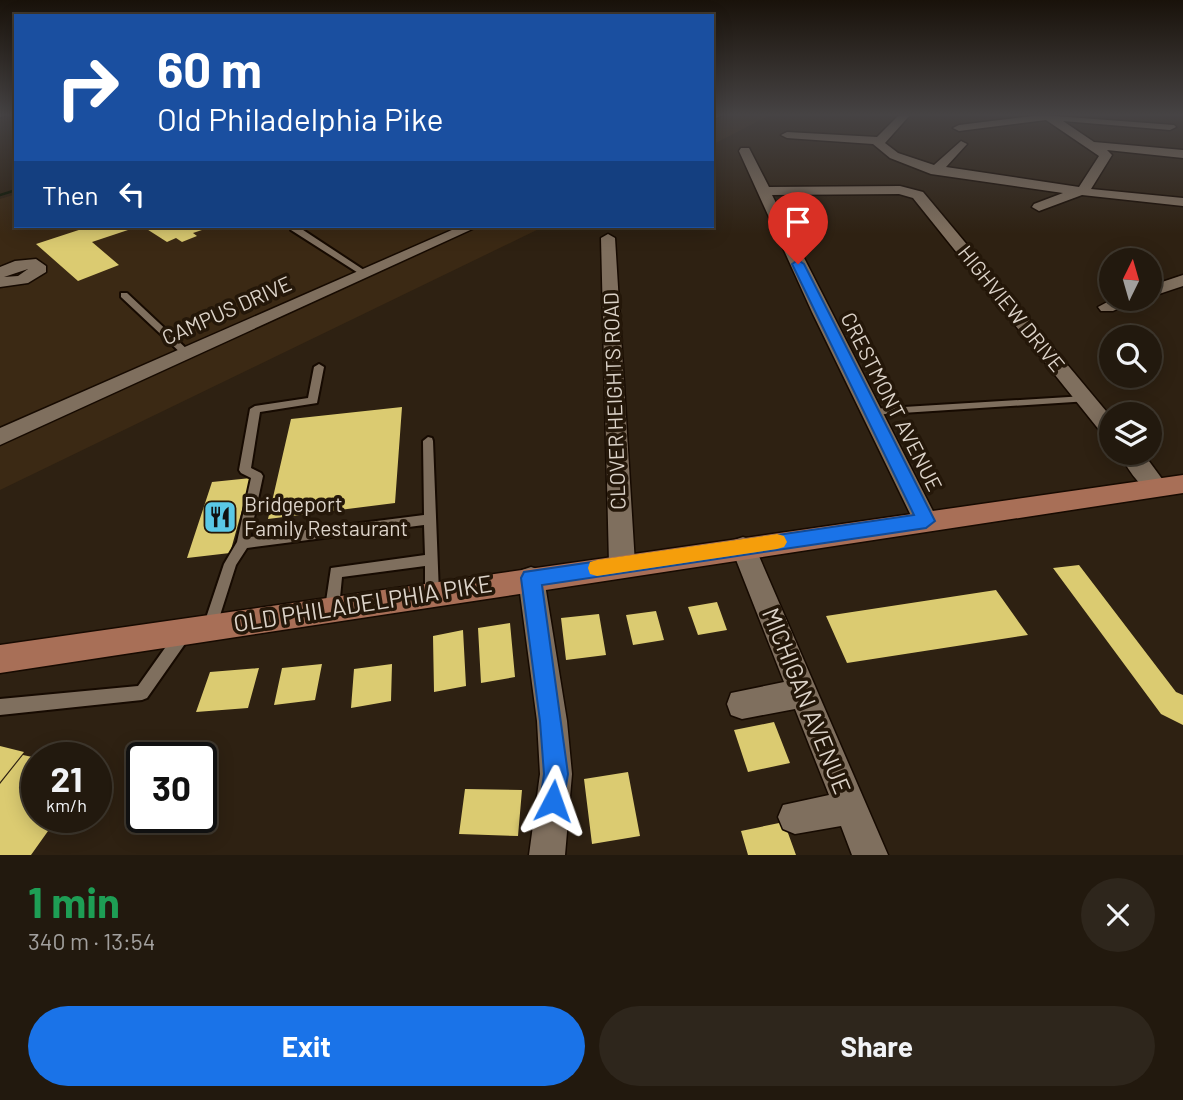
<!DOCTYPE html>
<meta charset="utf-8">
<style>
:root{--surface:#22190e;--page:#2e261c;--text:#f1f3f6;--muted:#a2a09e;--line:#3f382e;--accent:#1a73e8}
body{margin:0;font-family:Barlow,sans-serif;background:var(--page);color:var(--text);height:100vh;display:flex;flex-direction:column;font-size:26px;white-space:nowrap}
*{box-sizing:border-box;margin:0}
p{font-size:23px;color:var(--muted)}
.icon{flex:none;width:38px;height:38px;fill:none;stroke:currentColor;stroke-width:2;stroke-linecap:round;stroke-linejoin:round}
.map{position:relative;height:855px;overflow:hidden}
.details{display:flex;flex-direction:column;background:var(--surface);flex:1}
.details>*{flex:none}
.hud{position:absolute;left:14px;top:14px;width:700px;height:214px;border-radius:0px;box-shadow:0 4px 18px #0003,0 0 0 2px var(--line);background:#1a4fa0;color:#fff;overflow:hidden}
.needle{width:46px;rotate:5deg}
.buttons{position:absolute;left:1099px;top:248px;display:grid;gap:14px}
.buttons a{display:grid;place-items:center;width:63px;height:63px;border-radius:50%;background:var(--surface);box-shadow:0 4px 18px #0003,0 0 0 2px var(--line);font-size:35px}
.speed{position:absolute;left:21px;top:742px;display:flex;gap:14px;font-size:35px;font-weight:700;text-align:center}
.speed>*{display:grid;place-content:center;width:91px;height:91px;border-radius:50%;background:var(--surface);box-shadow:0 4px 18px #0003,0 0 0 2px var(--line);line-height:1}
.speed small{font-size:18px;font-weight:400}
.speed .limit{border:4px solid #111;border-radius:10px;background:#fff;color:#111}
.pin{position:absolute;display:grid;place-items:center;width:60px;height:60px;color:#fff;margin:-72px -30px;border-radius:50% 50% 50% 0;rotate:-45deg;box-shadow:0 0 7px #0007}
.pin .icon{rotate:45deg}
.me{position:absolute;width:77px;margin:-38px;rotate:4deg;stroke-linejoin:round;filter:drop-shadow(0 0 5px #0008)}
.turn{display:flex;align-items:center;gap:24px;height:147px;padding:0 28px;font-size:32px}
.turn .icon{width:91px;height:91px;stroke-width:2.5}
.turn b{display:block;font-size:49px;line-height:60px}
.then{display:flex;align-items:center;height:66px;padding:0 28px;background:#0003;gap:14px;font-size:26px}
.round{display:grid;place-items:center;flex:none;width:74px;height:74px;border-radius:37px;background:var(--page)}
.overview{display:flex;align-items:center;justify-content:space-between;height:119px;padding:0 28px}
h1{font-size:42px;font-weight:700;line-height:52px;color:#1e9e55}
.action{display:flex;gap:14px;margin-top:auto;padding:14px 28px}
.action a{flex:1;height:80px;border-radius:42px;background:var(--accent);color:#fff;font-size:28px;font-weight:700;line-height:80px;text-align:center}
.action a+a{background:var(--page);color:var(--text)}
.map>svg:first-child{display:block}
</style>
<div class="map">
<svg width="1183" height="855" viewBox="0 0 1183 855">
<rect width="100%" height="100%" fill="#2e2112"/>
<path fill="#3b2914" d="M712 115H770L712 145Z
M16 194V226H545L0 490V199Z"/>
<g fill="none" stroke-linecap="round" stroke-linejoin="round">
<path stroke="#0b1501" stroke-width="2.5" d="M0 195 16 190"/>
</g>
<path fill="#dbcb71" d="M91 226H140L92 242 119 265 78 281 36 244Z
M142 226H196L202 230 193 233 197 236 182 242 176 238 167 242Z
M402 407 395 503 268 519 291 419Z
M251 478 230 553 187 558 212 482Z
M1079 565 1176 692 1183 695V725L1161 714 1053 568Z
M996 590 1028 635 847 663 826 616Z
M717 602 727 630 698 635 688 607Z
M656 611 664 640 633 645 626 615Z
M599 614 606 655 566 660 561 618Z
M510 623 515 677 481 683 478 628Z
M463 630 466 686 434 692 433 636Z
M322 664 315 700 274 705 282 668Z
M392 664 391 701 351 708 354 669Z
M259 668 248 708 196 712 210 672Z
M774 722 790 763 748 772 734 730Z
M0 746 24 752 0 782Z
M23 755 37 758V817H58L31 855H0V784Z
M628 772 640 836 592 844 584 779Z
M465 789 522 790 518 836 459 834Z
M784 822 796 855H748L741 831Z"/>
<g fill="none" stroke-linecap="round" stroke-linejoin="round">
<defs>
<path id="service" d="M0 115H5L0 117Z
M291 226H297L370 274 366 276H363L291 230Z
M121 293H127L190 352 192 354 190 356H184L121 297Z
M319 364 324 367 317 403 260 412 251 468 261 473 263 476 250 537 424 515 423 441 428 437 432 438 433 441 439 593 437 597 432 599 427 597 425 593V566L342 577 339 608 337 612 332 614 327 612 325 608 331 568 425 555 424 525 247 548 236 565 215 631 210 633 205 631 203 627 224 564 237 542 251 478 241 473 239 470 250 409 255 406 308 398 314 367Z
M1085 396 1089 397 1090 399 1089 401 871 415 866 412 871 409Z
M182 630 187 631 189 636 187 641 147 698 142 700 0 715V699L138 686 177 631Z"/>
<path id="minor" d="M712 115H722L712 120Z
M899 115H910L885 143 898 153 934 165 961 141 967 144 946 167 1079 187 1099 156 1046 120 959 131 953 128 959 125 1041 115 1174 125 1176 127 1170 130 1063 121 1094 142 1183 150V158L1107 150 1112 155 1091 189 1183 198V206L1082 195 1039 211 1032 207 1034 204 1063 193 931 174 890 158 873 144 787 138 781 135 787 132 877 137Z
M741 148H749L769 187 900 186 923 192 1111 417V438L1104 436 913 198 899 194 772 195 938 521 935 528 926 531 917 528 812 312 739 151Z
M461 226H479L0 445V428Z
M608 234 615 238 635 564 631 572 622 575 613 572 609 564 601 238Z
M36 259 46 266V272L28 283 0 287V267L15 261ZM28 269 18 276 4 277Z
M1183 275V286L1150 297V286Z
M1113 299H1138L1113 311H1101L1098 307Z
M1119 453H1143L1168 487 1165 493C1145 499 1128 469 1119 453Z
M743 537 752 540 755 547 888 855H852L841 826 795 834 783 829 778 817 783 805 829 795 795 709 742 719 731 715 727 704 731 693 784 682 731 547 734 540Z
M531 567 540 570 544 578 567 721 572 774 565 855H529L540 774 537 721 518 578 522 570Z"/>
<path id="primary" d="M1183 475V493L0 673V645Z"/>
</defs>
<use href="#service" stroke="#160a01" stroke-width="4"/>
<use href="#minor" stroke="#160a01" stroke-width="3"/>
<use href="#primary" stroke="#160a01" stroke-width="3"/>
<use href="#service" fill="#7f6f5e" fill-rule="evenodd"/>
<use href="#minor" fill="#7f6f5e" fill-rule="evenodd"/>
<use href="#primary" fill="#a86f57" fill-rule="evenodd"/>
</g>
<linearGradient id="sky" x2="0" y2="1"><stop stop-color="#19120a"/><stop offset="0.49" stop-color="#464344"/><stop offset="1" stop-color="#464344" stop-opacity="0"/></linearGradient>
<rect width="1183" height="234" fill="url(#sky)"/>
<path fill="#1a73e8" stroke="#114b97" stroke-width="2" d="M798 260 804 264 935 521 926 528 542 585 568 774 562 810 553 813 544 810 540 801 544 774 540 721 521 578 524 572 914 515 792 264Z"/>
<path fill="#f59e0b" d="M777 534 784 536 787 542 784 547 777 549 597 576 590 574 588 568 590 562 597 560Z"/>
<defs>
<symbol id="restaurant-square" viewBox="-11 -11 22 22"><rect x="-9" y="-9" width="18" height="18" rx="4" fill="#5ac8e6" stroke="#241709"/><path d="M-5-6h1v4h1v-4h1v4h1v-4h1v5L-1.5 .5V6h-2V.5L-5-1ZM5-6V6H3V1.5H1.5Q1.5-4 5-6Z" fill="#111"/></symbol>
</defs>
<g fill-rule="evenodd">
<use href="#restaurant-square" x="201" y="498" width="38" height="38"/>
</g>
<g text-anchor="middle" stroke-width="7" stroke-linejoin="round" paint-order="stroke">
<g font-size="21" fill="#dcd3c9" stroke="#241709">
<text transform="translate(1011 309) rotate(51)" y="7">HIGHVIEW DRIVE</text>
<text transform="translate(227 311) rotate(-24)" y="7">CAMPUS DRIVE</text>
<text transform="translate(615 401) rotate(-92)" y="7">CLOVER HEIGHTS ROAD</text>
<text transform="translate(891 402) rotate(63)" y="7">CRESTMONT AVENUE</text>
</g>
<g font-size="21" fill="#dcd3c9" stroke="#241709" text-anchor="start">
<text x="244" y="512">Bridgeport<tspan x="244" dy="24">Family Restaurant</tspan></text>
</g>
<g font-size="24" fill="#dcd3c9" stroke="#241709">
<text transform="translate(363 604) rotate(-9)" y="8">OLD PHILADELPHIA PIKE</text>
<text transform="translate(806 701) rotate(68)" y="8">MICHIGAN AVENUE</text>
</g>
</g>
</svg>
<div class="buttons">
<a><svg class="needle" viewBox="-14 -14 28 28"><path d="M0-13l5 13h-10z" fill="#e53935"/><path d="M0 13l5-13h-10z" fill="#a2a09e"/></svg></a>
<a><svg class="icon" aria-label="search" viewBox="0 0 24 24"><circle cx="10" cy="10" r="6"/><path d="M15 15l6 6"/></svg></a>
<a><svg class="icon" aria-label="layers" viewBox="0 0 24 24"><path d="M12 4l9 5-9 5-9-5zM3 14l9 5 9-5"/></svg></a>
</div>
<div class="speed"><div>21<small>km/h</small></div><div class="limit">30</div></div>
<div class="pin" style="left:798px;top:264px;background:#d93025"><svg class="icon" aria-label="arrive" viewBox="0 0 24 24"><path d="M6 21V4h12l-3 4 3 4H6"/></svg></div>
<svg class="me" style="left:553px;top:801px" viewBox="-20 -20 40 40"><path d="M0-17L14 15 0 8-14 15z" fill="#1a73e8" stroke="#fff" stroke-width="4"/></svg>
<div class="hud">
<div class="turn"><svg class="icon" aria-label="right" viewBox="0 0 24 24"><path d="M7 20v-9h11M14 6l5 5-5 5"/></svg><div><b>60 m</b>Old Philadelphia Pike</div></div>
<div class="then">Then<svg class="icon" aria-label="left" viewBox="0 0 24 24"><path d="M17 20v-9H6M10 6l-5 5 5 5"/></svg></div>
</div>
</div>
<section class="details">
<div class="overview"><div><h1>1 min</h1><p>340 m · 13:54</p></div><a class="round"><svg class="icon" aria-label="close" viewBox="0 0 24 24"><path d="M6 6l12 12M18 6L6 18"/></svg></a></div>
<div class="action"><a>Exit</a><a>Share</a></div>
</section>
